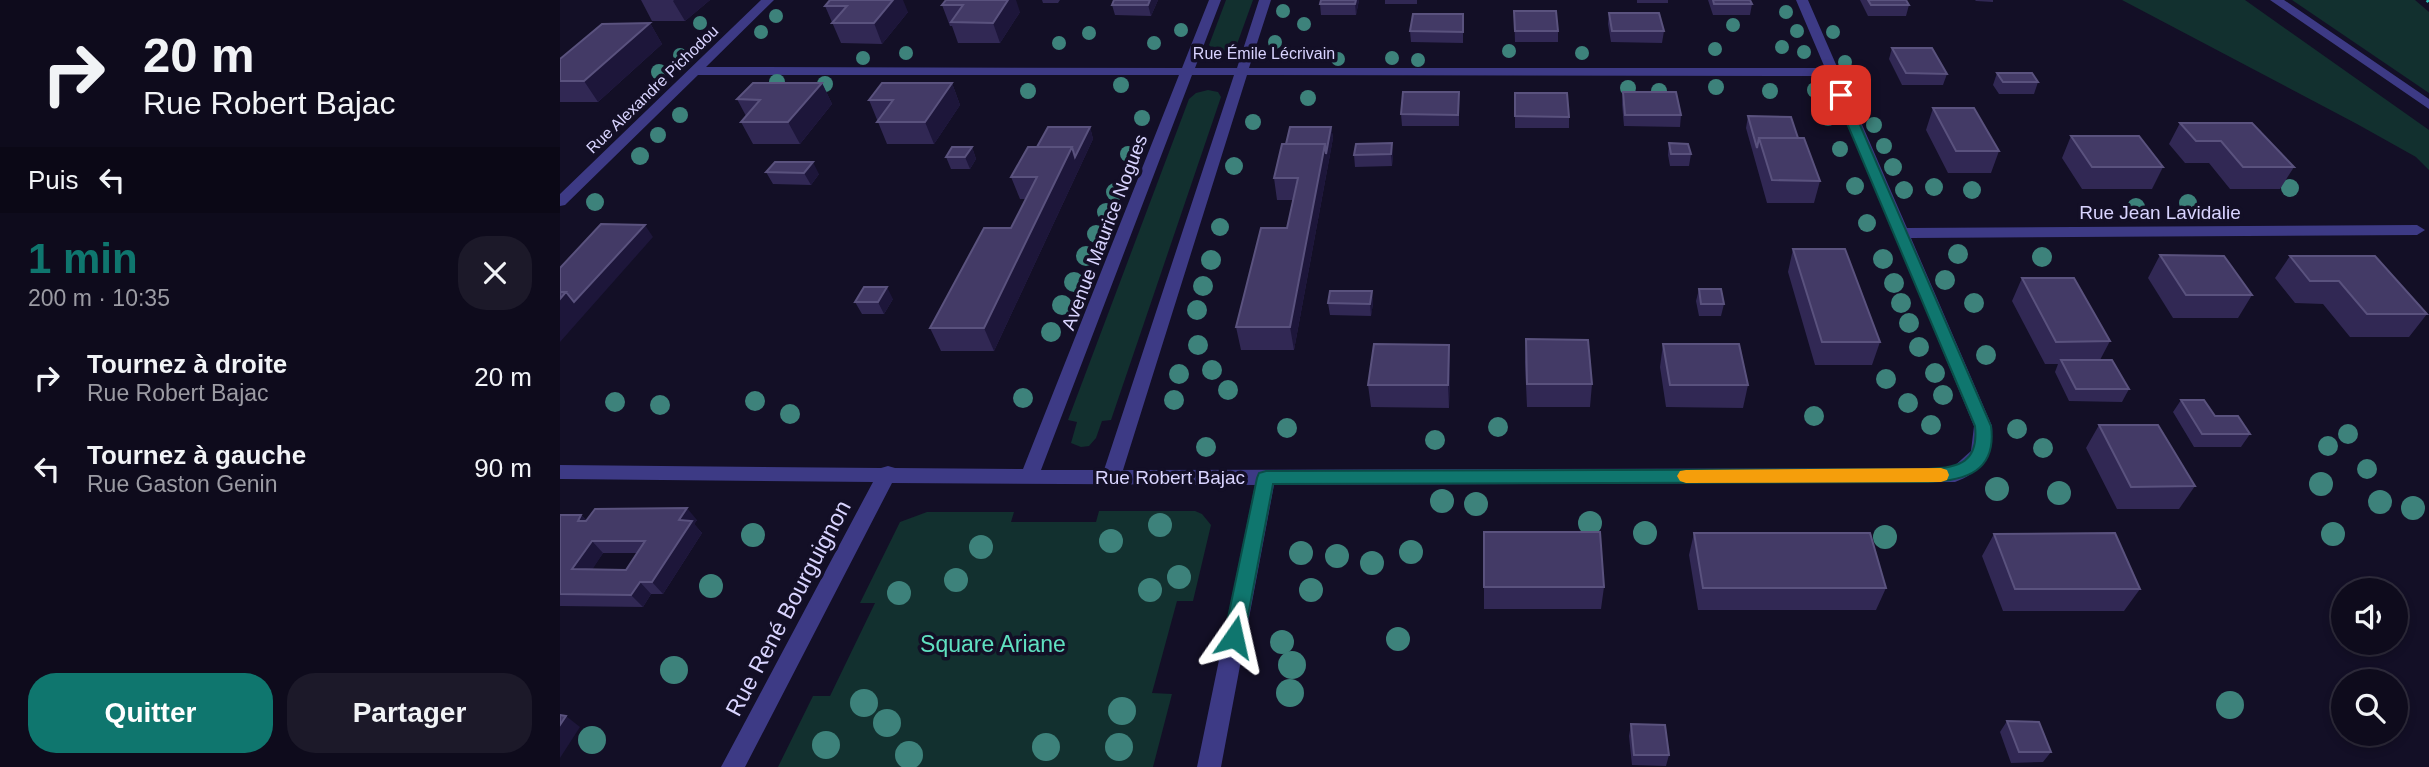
<!DOCTYPE html>
<html lang="fr">
<meta charset="utf-8">
<style>
:root{--surface:#0e0b1c;--page:#1c1929;--text:#f1f3f6;--muted:#9b9ba3;--line:#2e2b3b;--accent:#0f766e}
body{margin:0;font-family:Arial,sans-serif;background:var(--page);color:var(--text);height:100vh;display:flex;flex-direction:column;font-size:26px;white-space:nowrap}
*{box-sizing:border-box;margin:0}
p{font-size:23px;color:var(--muted)}
.icon{flex:none;width:38px;height:38px;fill:none;stroke:currentColor;stroke-width:2;stroke-linecap:round;stroke-linejoin:round}
.map{position:relative;flex:1;overflow:hidden}
.details{display:flex;flex-direction:column;background:var(--surface);width:560px}
.details>*{flex:none}
.top-card{background:#0e0b1c;color:var(--text);overflow:hidden}
.buttons{position:absolute;left:1771px;top:578px;display:grid;gap:14px}
.buttons a{display:grid;place-items:center;width:77px;height:77px;border-radius:50%;background:var(--surface);box-shadow:0 4px 10px #0003,0 0 0 2px var(--line);font-size:35px}
.pin{position:absolute;display:grid;place-items:center;width:60px;height:60px;color:#fff;margin:-30px;border-radius:14px;box-shadow:0 4px 10px #0006}
.me{position:absolute;width:77px;margin:-38px;rotate:11deg;stroke-linejoin:round;filter:drop-shadow(0 0 5px #0008)}
.turn{display:flex;align-items:center;gap:24px;height:147px;padding:0 28px;font-size:32px}
.turn .icon{width:91px;height:91px;stroke-width:2.5}
.turn b{display:block;font-size:49px;line-height:60px}
.then{display:flex;align-items:center;height:66px;padding:0 28px;background:#0003;gap:14px;font-size:26px}
.round{display:grid;place-items:center;flex:none;width:74px;height:74px;border-radius:28px;background:var(--page)}
.overview{display:flex;align-items:center;justify-content:space-between;height:119px;padding:0 28px}
h1{font-size:42px;font-weight:600;line-height:52px;color:var(--accent)}
.primary-button{display:flex;gap:14px;margin-top:auto;padding:14px 28px}
.primary-button a{flex:1;height:80px;border-radius:28px;background:var(--accent);color:#fff;font-size:28px;font-weight:600;line-height:80px;text-align:center}
.primary-button a+a{background:var(--page);color:var(--text)}
ul{padding:0;list-style:none}
li{display:flex;align-items:center;gap:21px;height:91px;padding:0 28px}
li div{flex:1}
li b{display:block;font-size:26px}
li em{font-style:normal}
main{display:flex;flex:1;min-height:0}
.map>svg:first-child{display:block}
</style>
<main>
<section class="details">
<div class="top-card">
<div class="turn"><svg class="icon" aria-label="right" viewBox="0 0 24 24"><path d="M7 20v-9h11M14 6l5 5-5 5"/></svg><div><b>20 m</b>Rue Robert Bajac</div></div>
<div class="then">Puis<svg class="icon" aria-label="left" viewBox="0 0 24 24"><path d="M17 20v-9H6M10 6l-5 5 5 5"/></svg></div>
</div>
<div class="overview"><div><h1>1 min</h1><p>200 m · 10:35</p></div><a class="round"><svg class="icon" aria-label="close" viewBox="0 0 24 24"><path d="M6 6l12 12M18 6L6 18"/></svg></a></div>
<ul>
<li><svg class="icon" aria-label="right" viewBox="0 0 24 24"><path d="M7 20v-9h11M14 6l5 5-5 5"/></svg><div><b>Tournez à droite</b><p>Rue Robert Bajac</p></div><em>20 m</em></li>
<li><svg class="icon" aria-label="left" viewBox="0 0 24 24"><path d="M17 20v-9H6M10 6l-5 5 5 5"/></svg><div><b>Tournez à gauche</b><p>Rue Gaston Genin</p></div><em>90 m</em></li>
</ul>
<div class="primary-button"><a>Quitter</a><a>Partager</a></div>
</section>
<div class="map">
<svg width="1869" height="767" viewBox="0 0 1869 767">
<rect width="100%" height="100%" fill="#130f26"/>
<path fill="#12302f" d="M666 0H693L676 47C668 53 655 53 649 45Z
M1562 0H1685L1869 130V170L1856 157 1797 124Z
M1732 0H1855L1869 12V93Z
M648 90 658 92 661 97 551 420 542 421 536 438 529 446 521 447 511 443 517 422 508 420 629 99 636 93Z
M539 511H635L642 514 651 525 633 601H617L592 693 612 694 593 767H218L253 696H270L315 603H300L340 522 367 512H454L451 522H536Z"/>
<g fill="none" stroke-linecap="round" stroke-linejoin="round">
<path stroke="#2fb8b0" stroke-width="3.5" stroke-dasharray="2.5 3.5" stroke-linecap="butt" d="M1867 0 1869 2"/>
<path fill="#3d3a85" fill-rule="evenodd" d="M201 0H214L146 67 622 68 649 0H661L635 68H677L699 0H711L689 68H1265L1236 0H1248L1347 228 1857 225 1865 230 1857 235 1351 238 1432 426C1434 452 1420 474 1395 482L714 485 661 767H637L695 485 332 483 185 767H161L313 482 0 479V465L321 468 328 466 335 468 463 469 619 75H138L5 205 0 206V194ZM632 75H674L544 470H481ZM687 75 1268 76 1414 426 1411 451 1392 468 563 470Z
M1710 0H1724L1869 99V109Z"/>
</g>
<g fill="#3d827b">
<circle cx="723" cy="11" r="7"/>
<circle cx="1226" cy="12" r="7"/>
<circle cx="216" cy="16" r="7"/>
<circle cx="140" cy="23" r="7"/>
<circle cx="744" cy="24" r="7"/>
<circle cx="1173" cy="25" r="7"/>
<circle cx="621" cy="30" r="7"/>
<circle cx="1237" cy="31" r="7"/>
<circle cx="201" cy="32" r="7"/>
<circle cx="1273" cy="32" r="7"/>
<circle cx="529" cy="33" r="7"/>
<circle cx="715" cy="42" r="7"/>
<circle cx="499" cy="43" r="7"/>
<circle cx="594" cy="43" r="7"/>
<circle cx="1222" cy="47" r="7"/>
<circle cx="1155" cy="49" r="7"/>
<circle cx="949" cy="51" r="7"/>
<circle cx="1244" cy="52" r="7"/>
<circle cx="346" cy="53" r="7"/>
<circle cx="1022" cy="53" r="7"/>
<circle cx="120" cy="55" r="7"/>
<circle cx="303" cy="58" r="7"/>
<circle cx="832" cy="58" r="7"/>
<circle cx="778" cy="59" r="7"/>
<circle cx="858" cy="60" r="7"/>
<circle cx="1285" cy="62" r="7"/>
<circle cx="99" cy="72" r="8"/>
<circle cx="217" cy="82" r="8"/>
<circle cx="265" cy="84" r="8"/>
<circle cx="561" cy="85" r="8"/>
<circle cx="1156" cy="87" r="8"/>
<circle cx="1068" cy="88" r="8"/>
<circle cx="1255" cy="90" r="8"/>
<circle cx="468" cy="91" r="8"/>
<circle cx="1099" cy="91" r="8"/>
<circle cx="1210" cy="91" r="8"/>
<circle cx="1299" cy="92" r="8"/>
<circle cx="748" cy="98" r="8"/>
<circle cx="120" cy="115" r="8"/>
<circle cx="582" cy="118" r="8"/>
<circle cx="1268" cy="118" r="8"/>
<circle cx="693" cy="122" r="8"/>
<circle cx="1314" cy="125" r="8"/>
<circle cx="98" cy="135" r="8"/>
<circle cx="1324" cy="146" r="8"/>
<circle cx="1280" cy="149" r="8"/>
<circle cx="568" cy="154" r="8"/>
<circle cx="80" cy="156" r="9"/>
<circle cx="674" cy="166" r="9"/>
<circle cx="1333" cy="167" r="9"/>
<circle cx="1295" cy="186" r="9"/>
<circle cx="1374" cy="187" r="9"/>
<circle cx="1730" cy="188" r="9"/>
<circle cx="1344" cy="190" r="9"/>
<circle cx="1412" cy="190" r="9"/>
<circle cx="555" cy="192" r="9"/>
<circle cx="35" cy="202" r="9"/>
<circle cx="1628" cy="203" r="9"/>
<circle cx="1576" cy="207" r="9"/>
<circle cx="546" cy="212" r="9"/>
<circle cx="1307" cy="223" r="9"/>
<circle cx="660" cy="227" r="9"/>
<circle cx="536" cy="234" r="9"/>
<circle cx="1398" cy="254" r="10"/>
<circle cx="526" cy="256" r="10"/>
<circle cx="1482" cy="257" r="10"/>
<circle cx="1323" cy="259" r="10"/>
<circle cx="651" cy="260" r="10"/>
<circle cx="1385" cy="280" r="10"/>
<circle cx="514" cy="282" r="10"/>
<circle cx="1334" cy="283" r="10"/>
<circle cx="643" cy="286" r="10"/>
<circle cx="1341" cy="303" r="10"/>
<circle cx="1414" cy="303" r="10"/>
<circle cx="502" cy="305" r="10"/>
<circle cx="637" cy="310" r="10"/>
<circle cx="1349" cy="323" r="10"/>
<circle cx="491" cy="332" r="10"/>
<circle cx="638" cy="345" r="10"/>
<circle cx="1359" cy="347" r="10"/>
<circle cx="1426" cy="355" r="10"/>
<circle cx="652" cy="370" r="10"/>
<circle cx="1375" cy="373" r="10"/>
<circle cx="619" cy="374" r="10"/>
<circle cx="1326" cy="379" r="10"/>
<circle cx="668" cy="390" r="10"/>
<circle cx="1383" cy="395" r="10"/>
<circle cx="463" cy="398" r="10"/>
<circle cx="614" cy="400" r="10"/>
<circle cx="195" cy="401" r="10"/>
<circle cx="55" cy="402" r="10"/>
<circle cx="1348" cy="403" r="10"/>
<circle cx="100" cy="405" r="10"/>
<circle cx="230" cy="414" r="10"/>
<circle cx="1254" cy="416" r="10"/>
<circle cx="1371" cy="425" r="10"/>
<circle cx="938" cy="427" r="10"/>
<circle cx="727" cy="428" r="10"/>
<circle cx="1457" cy="429" r="10"/>
<circle cx="1788" cy="434" r="10"/>
<circle cx="875" cy="440" r="10"/>
<circle cx="1768" cy="446" r="10"/>
<circle cx="646" cy="447" r="10"/>
<circle cx="1483" cy="448" r="10"/>
<circle cx="1807" cy="469" r="10"/>
<circle cx="1761" cy="484" r="12"/>
<circle cx="1437" cy="489" r="12"/>
<circle cx="1499" cy="493" r="12"/>
<circle cx="882" cy="501" r="12"/>
<circle cx="1820" cy="502" r="12"/>
<circle cx="916" cy="504" r="12"/>
<circle cx="1853" cy="508" r="12"/>
<circle cx="1030" cy="523" r="12"/>
<circle cx="600" cy="525" r="12"/>
<circle cx="1085" cy="533" r="12"/>
<circle cx="1773" cy="534" r="12"/>
<circle cx="193" cy="535" r="12"/>
<circle cx="1325" cy="537" r="12"/>
<circle cx="551" cy="541" r="12"/>
<circle cx="421" cy="547" r="12"/>
<circle cx="851" cy="552" r="12"/>
<circle cx="741" cy="553" r="12"/>
<circle cx="777" cy="556" r="12"/>
<circle cx="812" cy="563" r="12"/>
<circle cx="619" cy="577" r="12"/>
<circle cx="396" cy="580" r="12"/>
<circle cx="151" cy="586" r="12"/>
<circle cx="590" cy="590" r="12"/>
<circle cx="751" cy="590" r="12"/>
<circle cx="339" cy="593" r="12"/>
<circle cx="838" cy="639" r="12"/>
<circle cx="722" cy="642" r="12"/>
<circle cx="732" cy="665" r="14"/>
<circle cx="114" cy="670" r="14"/>
<circle cx="730" cy="693" r="14"/>
<circle cx="304" cy="703" r="14"/>
<circle cx="1670" cy="705" r="14"/>
<circle cx="562" cy="711" r="14"/>
<circle cx="327" cy="723" r="14"/>
<circle cx="32" cy="740" r="14"/>
<circle cx="266" cy="745" r="14"/>
<circle cx="486" cy="747" r="14"/>
<circle cx="559" cy="747" r="14"/>
<circle cx="349" cy="755" r="14"/>
</g>
<path fill="#312854" fill-rule="evenodd" d="M81 0H150L125 21H92Z
M270 0 348 12 322 44 281 43 265 6Z
M386 0 460 12 440 43H398L392 26H390L382 5Z
M482 0H500L498 3H483Z
M554 0H598L591 16 555 15 552 5Z
M799 0 796 15H761L760 4Z
M825 0H857V4H825Z
M1077 0H1108V3H1077Z
M1148 0H1190L1192 4 1190 15H1153Z
M1300 0H1346L1349 5 1346 16H1308Z
M1415 0H1433V2L1416 1Z
M954 11 998 31V42H955Z
M1049 13 1104 31 1102 43 1051 42 1048 24Z
M903 14V43L851 42 850 31Z
M90 23 102 44 38 102H0V59Z
M1332 48 1387 74 1383 85H1342L1329 59Z
M1437 73 1478 82 1474 94H1439L1433 85Z
M262 83 272 104 240 144H193L181 122 186 116 177 99Z
M392 83 400 105 374 144H327L309 100Z
M899 92V126H842L841 114Z
M1063 92 1121 115 1120 127 1064 126 1062 104Z
M955 93 1009 117V128H955Z
M1373 108 1439 151 1431 173H1388L1366 130Z
M1188 116 1238 138 1260 181 1254 203H1207L1186 128Z
M1620 123 1734 167 1720 189H1670L1649 163H1625L1609 144Z
M530 127 533 139 434 351H381L370 328 451 228 466 199H460L451 177 477 147Z
M771 127 773 138 734 350H681L676 327 727 228 733 200H717L714 178Z
M1511 136 1603 167 1592 189H1522L1502 158Z
M1109 143 1131 154 1129 166H1110L1108 155Z
M796 144 833 155 832 166 795 167 794 155Z
M412 147 416 159 410 169H391L386 157Z
M206 172 259 174 251 185 213 184Z
M1233 249 1320 342 1312 365H1255L1228 272Z
M1600 255 1692 295 1678 318H1613L1588 278Z
M1730 256 1867 314 1849 337H1790L1763 304 1735 303 1715 278Z
M1462 278 1550 341 1540 360 1569 389 1562 402 1509 401 1495 372 1498 364H1485L1452 301Z
M1139 289 1164 304 1161 316H1139L1136 301Z
M812 291 813 303 811 316 770 315 768 303Z
M333 299 324 314H302L295 302Z
M966 339 1032 384 1030 407H967L965 362Z
M1103 344 1188 385 1183 408 1106 407 1100 367Z
M889 345 890 368 889 408 811 407 808 385Z
M1621 400 1655 416 1690 434 1681 447H1634L1613 412Z
M1539 425 1635 486 1619 509H1557L1526 448Z
M0 515H21L26 520H137L134 524 142 533 103 594H91L83 607 0 606ZM43 553H77L66 570 32 569Z
M924 532 1044 587 1041 609H924Z
M1134 533 1326 588 1316 610H1138L1129 555Z
M1434 534 1580 589 1564 611H1443L1422 556Z
M1447 721 1491 752 1483 762 1451 763 1440 732Z
M1071 724 1109 755 1106 766 1072 765 1069 736Z"/>
<path fill="#1d163a" d="M114 0H150L125 21 113 1Z
M333 0H343L348 12 322 44 314 23Z
M448 0H456L460 12 440 43 433 23Z
M590 0H598L591 16 588 5Z
M796 0H799L796 15 795 4Z
M90 23 102 44 38 102 24 81Z
M262 83 272 104 240 144 228 122Z
M392 83 400 105 374 144 365 122Z
M530 127 533 139 434 351 424 328 512 147Z
M771 127 773 138 734 350 730 327 765 144Z
M832 143 833 155 832 166 831 154Z
M412 147 416 159 410 169 405 157Z
M253 162 259 174 251 185 244 173Z
M85 225 93 237 0 342V299L6 292Z
M327 287 333 299 324 314 318 302Z
M812 291 813 303 811 316 810 304Z
M889 345 890 368 889 408 888 385Z
M127 508 137 520 134 524 142 533 103 594 92 582 119 520Z
M21 515 33 527 18 521Z
M32 541 43 553 25 581 12 569Z
M80 582 91 594 83 607 71 595Z
M6 716 20 727 0 758V725Z"/>
<path fill="#433a66" stroke="#5a527e" stroke-width="2" fill-rule="evenodd" d="M270 0H333L314 23H272L287 6H265Z
M386 0H448L433 23 391 22 403 5H382Z
M554 0H590L588 5H552Z
M761 0H796L795 4H760Z
M1153 0H1190L1192 4H1154Z
M1308 0H1346L1349 5H1311Z
M954 11H996L998 31H955Z
M1049 13H1099L1104 31H1052Z
M853 14H903V32L850 31Z
M90 23 24 81H0V59L42 24Z
M1332 48H1372L1387 74 1346 73Z
M1437 73H1472L1478 82H1443Z
M193 83H262L228 122H181L200 100 177 99Z
M322 83H392L365 122H317L333 100H309Z
M843 92H899L898 115 841 114Z
M1063 92H1116L1121 115H1065Z
M955 93H1007L1009 117 955 116Z
M1373 108H1414L1439 151H1396Z
M1188 116 1231 117 1238 138H1199L1197 148Z
M1620 123H1692L1734 167H1683L1661 141H1636Z
M488 127H530L515 157 512 147H477Z
M730 127H771L766 154 765 144H726Z
M1511 136H1579L1603 167H1532Z
M1199 138H1244L1260 181 1212 180Z
M832 143 831 154 794 155 796 144Z
M1109 143 1128 144 1131 154H1111Z
M722 144H765L730 327H676L701 228H727L738 178H714Z
M392 147H412L405 157H386Z
M468 147H512L424 328H370L424 228H451L477 177H451Z
M215 162H253L244 173 206 172Z
M41 224 85 225 14 302 6 292H0V268Z
M1233 249H1285L1320 342H1262Z
M1600 255 1664 256 1692 295H1626Z
M1730 256H1815L1867 314H1807L1779 281H1750Z
M1462 278H1514L1550 341 1496 342Z
M304 287H327L318 302H295Z
M1139 289H1161L1164 304H1141Z
M770 291H812L810 304 768 303Z
M0 292H6L0 299Z
M966 339 1028 340 1032 384H967Z
M814 344 889 345 888 385H808Z
M1103 344H1179L1188 385H1110Z
M1501 360H1552L1569 389H1516Z
M1621 400H1644L1655 416H1678L1690 434H1642Z
M1539 425H1598L1635 486 1571 487Z
M127 508 119 520 132 521 92 582H80L71 595 0 594V515H21L18 521H26L35 509ZM32 541H85L66 570 12 569Z
M924 532H1040L1044 587H924Z
M1134 533H1310L1326 588H1143Z
M1555 533 1580 589H1455L1434 534Z
M0 715 6 716 0 725Z
M1447 721 1479 722 1491 752H1459Z
M1071 724 1105 725 1109 755H1074Z"/>
<path fill="#0f766e" stroke="#0a4d48" stroke-width="2" d="M1281 92 1287 95 1431 426C1437 471 1406 481 1368 482L713 484 684 637 681 643 674 646 667 643 664 637 697 478 699 473 706 471 1368 469C1399 468 1419 462 1415 426L1275 95Z"/>
<path fill="#f59e0b" d="M1381 468 1387 470 1389 475 1387 480 1381 482 1126 483 1120 481 1117 476 1120 471 1126 470Z"/>
<g text-anchor="middle" stroke-width="7" stroke-linejoin="round" paint-order="stroke">
<g font-size="16" fill="#d9d4ff" stroke="#130f26">
<text x="704" y="59">Rue Émile Lécrivain</text>
<text transform="translate(92 89) rotate(-44)" y="6">Rue Alexandre Pichodou</text>
</g>
<g font-size="19" fill="#d9d4ff" stroke="#130f26">
<text x="1600" y="219">Rue Jean Lavidalie</text>
<text transform="translate(544 232) rotate(-69)" y="7">Avenue Maurice Nogues</text>
<text x="610" y="484">Rue Robert Bajac</text>
</g>
<g font-size="23" fill="#d9d4ff" stroke="#130f26">
<text transform="translate(228 608) rotate(-62)" y="8">Rue René Bourguignon</text>
</g>
<g font-size="23" fill="#5fe0c0" stroke="#130f26">
<text x="433" y="652">Square Ariane</text>
</g>
</g>
</svg>
<div class="buttons">
<a><svg class="icon" aria-label="sound" viewBox="0 0 24 24"><path d="M4 9h4l5-4v14l-5-4H4zM17 9q2 3 0 6"/></svg></a>
<a><svg class="icon" aria-label="search" viewBox="0 0 24 24"><circle cx="10" cy="10" r="6"/><path d="M15 15l6 6"/></svg></a>
</div>
<div class="pin" style="left:1281px;top:95px;background:#d93025"><svg class="icon" aria-label="arrive" viewBox="0 0 24 24"><path d="M6 21V4h12l-3 4 3 4H6"/></svg></div>
<svg class="me" style="left:674px;top:637px" viewBox="-20 -20 40 40"><path d="M0-17L14 15 0 8-14 15z" fill="#0f766e" stroke="#fff" stroke-width="4"/></svg>
</div>
</main>
